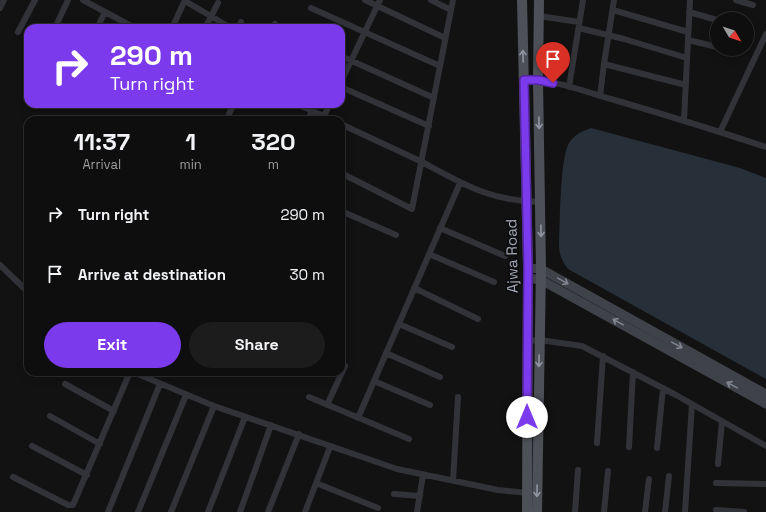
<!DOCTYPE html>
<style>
:root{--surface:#0e0e0e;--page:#1c1c1c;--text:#f1f3f6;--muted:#9b9c9e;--line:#2e2e2e;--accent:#7c3aed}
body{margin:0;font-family:"Space Grotesk",sans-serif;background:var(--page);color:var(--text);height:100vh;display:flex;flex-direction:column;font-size:15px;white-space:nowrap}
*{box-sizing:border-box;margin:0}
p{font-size:13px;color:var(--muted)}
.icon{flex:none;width:22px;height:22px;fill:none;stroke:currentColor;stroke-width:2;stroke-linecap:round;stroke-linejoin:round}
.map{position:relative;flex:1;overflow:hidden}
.panel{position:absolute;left:24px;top:116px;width:321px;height:260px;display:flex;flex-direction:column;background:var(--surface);border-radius:12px;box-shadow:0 2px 10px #0003,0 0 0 1px var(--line)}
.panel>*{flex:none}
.guide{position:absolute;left:24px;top:24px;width:321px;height:84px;border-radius:12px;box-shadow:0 2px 10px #0003,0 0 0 1px var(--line);background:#7c3aed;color:#fff;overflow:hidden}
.needle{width:26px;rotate:129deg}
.tools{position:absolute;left:710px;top:12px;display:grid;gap:8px}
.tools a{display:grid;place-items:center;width:44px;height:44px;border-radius:50%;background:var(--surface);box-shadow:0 2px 10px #0003,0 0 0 1px var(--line);font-size:20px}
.pin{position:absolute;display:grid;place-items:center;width:34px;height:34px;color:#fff;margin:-41px -17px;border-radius:50% 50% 50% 0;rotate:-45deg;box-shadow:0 0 4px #0007}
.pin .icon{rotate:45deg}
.me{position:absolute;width:44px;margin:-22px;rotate:0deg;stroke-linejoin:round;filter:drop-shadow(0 0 3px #0008)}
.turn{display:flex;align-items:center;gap:14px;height:84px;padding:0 20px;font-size:18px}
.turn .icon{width:52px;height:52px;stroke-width:2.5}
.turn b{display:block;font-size:28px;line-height:34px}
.eta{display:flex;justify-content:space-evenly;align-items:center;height:68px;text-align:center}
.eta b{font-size:24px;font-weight:700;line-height:28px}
.button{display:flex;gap:8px;margin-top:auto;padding:8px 20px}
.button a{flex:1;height:46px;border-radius:24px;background:var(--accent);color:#fff;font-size:16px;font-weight:700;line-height:46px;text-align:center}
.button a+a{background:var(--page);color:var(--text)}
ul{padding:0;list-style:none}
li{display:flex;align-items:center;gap:12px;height:60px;padding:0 20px}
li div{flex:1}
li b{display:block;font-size:15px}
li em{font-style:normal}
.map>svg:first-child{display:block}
</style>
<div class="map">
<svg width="766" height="512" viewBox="0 0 766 512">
<rect width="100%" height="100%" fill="#121213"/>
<path fill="#273038" d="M591 128 740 168 766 178V379L568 269C562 261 559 255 559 244 560 223 560 157 569 143 574 135 582 131 591 128Z"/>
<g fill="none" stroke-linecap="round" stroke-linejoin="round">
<path stroke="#323339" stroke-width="6" d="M83 0 135 28
M365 0 445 38
M431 0 451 10
M614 0 604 64 686 85
M736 0 753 5
M185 1 231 28
M0 8 4 0
M311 8 440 66
M613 10 688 32
M689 12 717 20
M539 16 579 22
M55 28 68 0
M97 28 105 12
M172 28 185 0
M205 28 218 3
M238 28 241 22
M272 28 275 24
M579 28 624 39 687 58
M18 32 35 0
M688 40 717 47
M723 49 731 51
M341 56 434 98
M524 80C553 79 583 91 611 99 663 114 714 130 766 147
M341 82 380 0
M341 87 429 126
M569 87 583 0
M600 96 604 64
M297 104 332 120
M324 116 330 104
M226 120 234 104
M308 120 312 111
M684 120 690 0
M341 124C368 137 395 149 422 162 465 185 490 201 540 202
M720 132 766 34
M341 173 412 209 453 0
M341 211 396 235
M440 228 505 256
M429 254 494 282
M0 265 28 292
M414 288 478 319
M399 324 452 347
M528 341 540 340 582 346 676 395 766 446
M386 353 440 377
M133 372 214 406 397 469 498 490 527 493
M374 381 430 405
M65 384 114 411
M309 397 409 439
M327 405 345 366
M50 416 100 444
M358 418 460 183
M597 443 603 356
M32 446 87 475
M629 447 633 372
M657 448 663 388
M718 464 722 421
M13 477 68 505H73L130 372
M453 481 458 397
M316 483 378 508
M716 483 766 484
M394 494 420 496
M716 510 744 512
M108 512 160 384
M138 512 186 395
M171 512 214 406
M208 512 245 417
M240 512 271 425
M268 512 299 434
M305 512 330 447
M417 512 423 475
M575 512 578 470
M604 512 608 471
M645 512 649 479
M665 512 669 476
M685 512 692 404"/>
<path stroke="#404249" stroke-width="9" d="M528 268 541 269 766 394
M528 278 541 280 766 404"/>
<path stroke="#4e5058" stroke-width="10" d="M522 0 528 268 527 512
M537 512 541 269 538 80 539 0"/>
</g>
<defs><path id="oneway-shaft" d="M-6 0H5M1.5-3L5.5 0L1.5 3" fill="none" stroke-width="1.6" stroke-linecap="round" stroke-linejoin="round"/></defs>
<g stroke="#9196a2">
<use href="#oneway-shaft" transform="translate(523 56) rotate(-92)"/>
<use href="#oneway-shaft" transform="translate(539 123) rotate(89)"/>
<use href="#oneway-shaft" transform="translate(541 231) rotate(89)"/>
<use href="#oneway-shaft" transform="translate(539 361) rotate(91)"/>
<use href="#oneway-shaft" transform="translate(537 491) rotate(91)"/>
</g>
<g stroke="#80848f">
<use href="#oneway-shaft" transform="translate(563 281) rotate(29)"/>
<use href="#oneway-shaft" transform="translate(618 322) rotate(-151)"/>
<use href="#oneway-shaft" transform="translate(677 345) rotate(29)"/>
<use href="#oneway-shaft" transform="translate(732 385) rotate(-151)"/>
</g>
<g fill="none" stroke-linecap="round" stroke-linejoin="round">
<defs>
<path id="route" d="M527 417 528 268 524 80H538L553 83"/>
</defs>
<use href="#route" stroke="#51269a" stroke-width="10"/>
<use href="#route" stroke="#7c3aed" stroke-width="7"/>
</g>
<g text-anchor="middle" stroke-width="4" stroke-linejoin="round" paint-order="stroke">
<g font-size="15" fill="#a2a7b5" stroke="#0d0d0e">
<text transform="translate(512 256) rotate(-91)" y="5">Ajwa Road</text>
</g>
</g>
</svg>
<div class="tools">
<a><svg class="needle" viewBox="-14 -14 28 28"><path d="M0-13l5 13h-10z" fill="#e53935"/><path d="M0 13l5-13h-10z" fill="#9b9c9e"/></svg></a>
</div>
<div class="pin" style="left:553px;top:83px;background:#d93025"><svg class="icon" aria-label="arrive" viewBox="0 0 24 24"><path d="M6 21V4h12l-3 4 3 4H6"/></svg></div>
<svg class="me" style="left:527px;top:417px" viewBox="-20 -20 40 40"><circle r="19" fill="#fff"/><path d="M0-13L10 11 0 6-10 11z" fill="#7c3aed"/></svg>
<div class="guide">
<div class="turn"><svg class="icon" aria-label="right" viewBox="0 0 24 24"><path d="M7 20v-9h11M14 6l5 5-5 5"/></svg><div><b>290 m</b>Turn right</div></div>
</div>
<section class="panel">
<div class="eta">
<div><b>11:37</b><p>Arrival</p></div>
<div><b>1</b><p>min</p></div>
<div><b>320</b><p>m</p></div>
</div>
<ul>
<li><svg class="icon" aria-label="right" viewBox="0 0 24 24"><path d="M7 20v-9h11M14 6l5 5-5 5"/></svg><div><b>Turn right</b></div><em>290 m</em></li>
<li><svg class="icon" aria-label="arrive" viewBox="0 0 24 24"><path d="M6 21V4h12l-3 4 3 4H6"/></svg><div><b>Arrive at destination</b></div><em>30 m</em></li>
</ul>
<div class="button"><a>Exit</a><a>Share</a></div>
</section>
</div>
